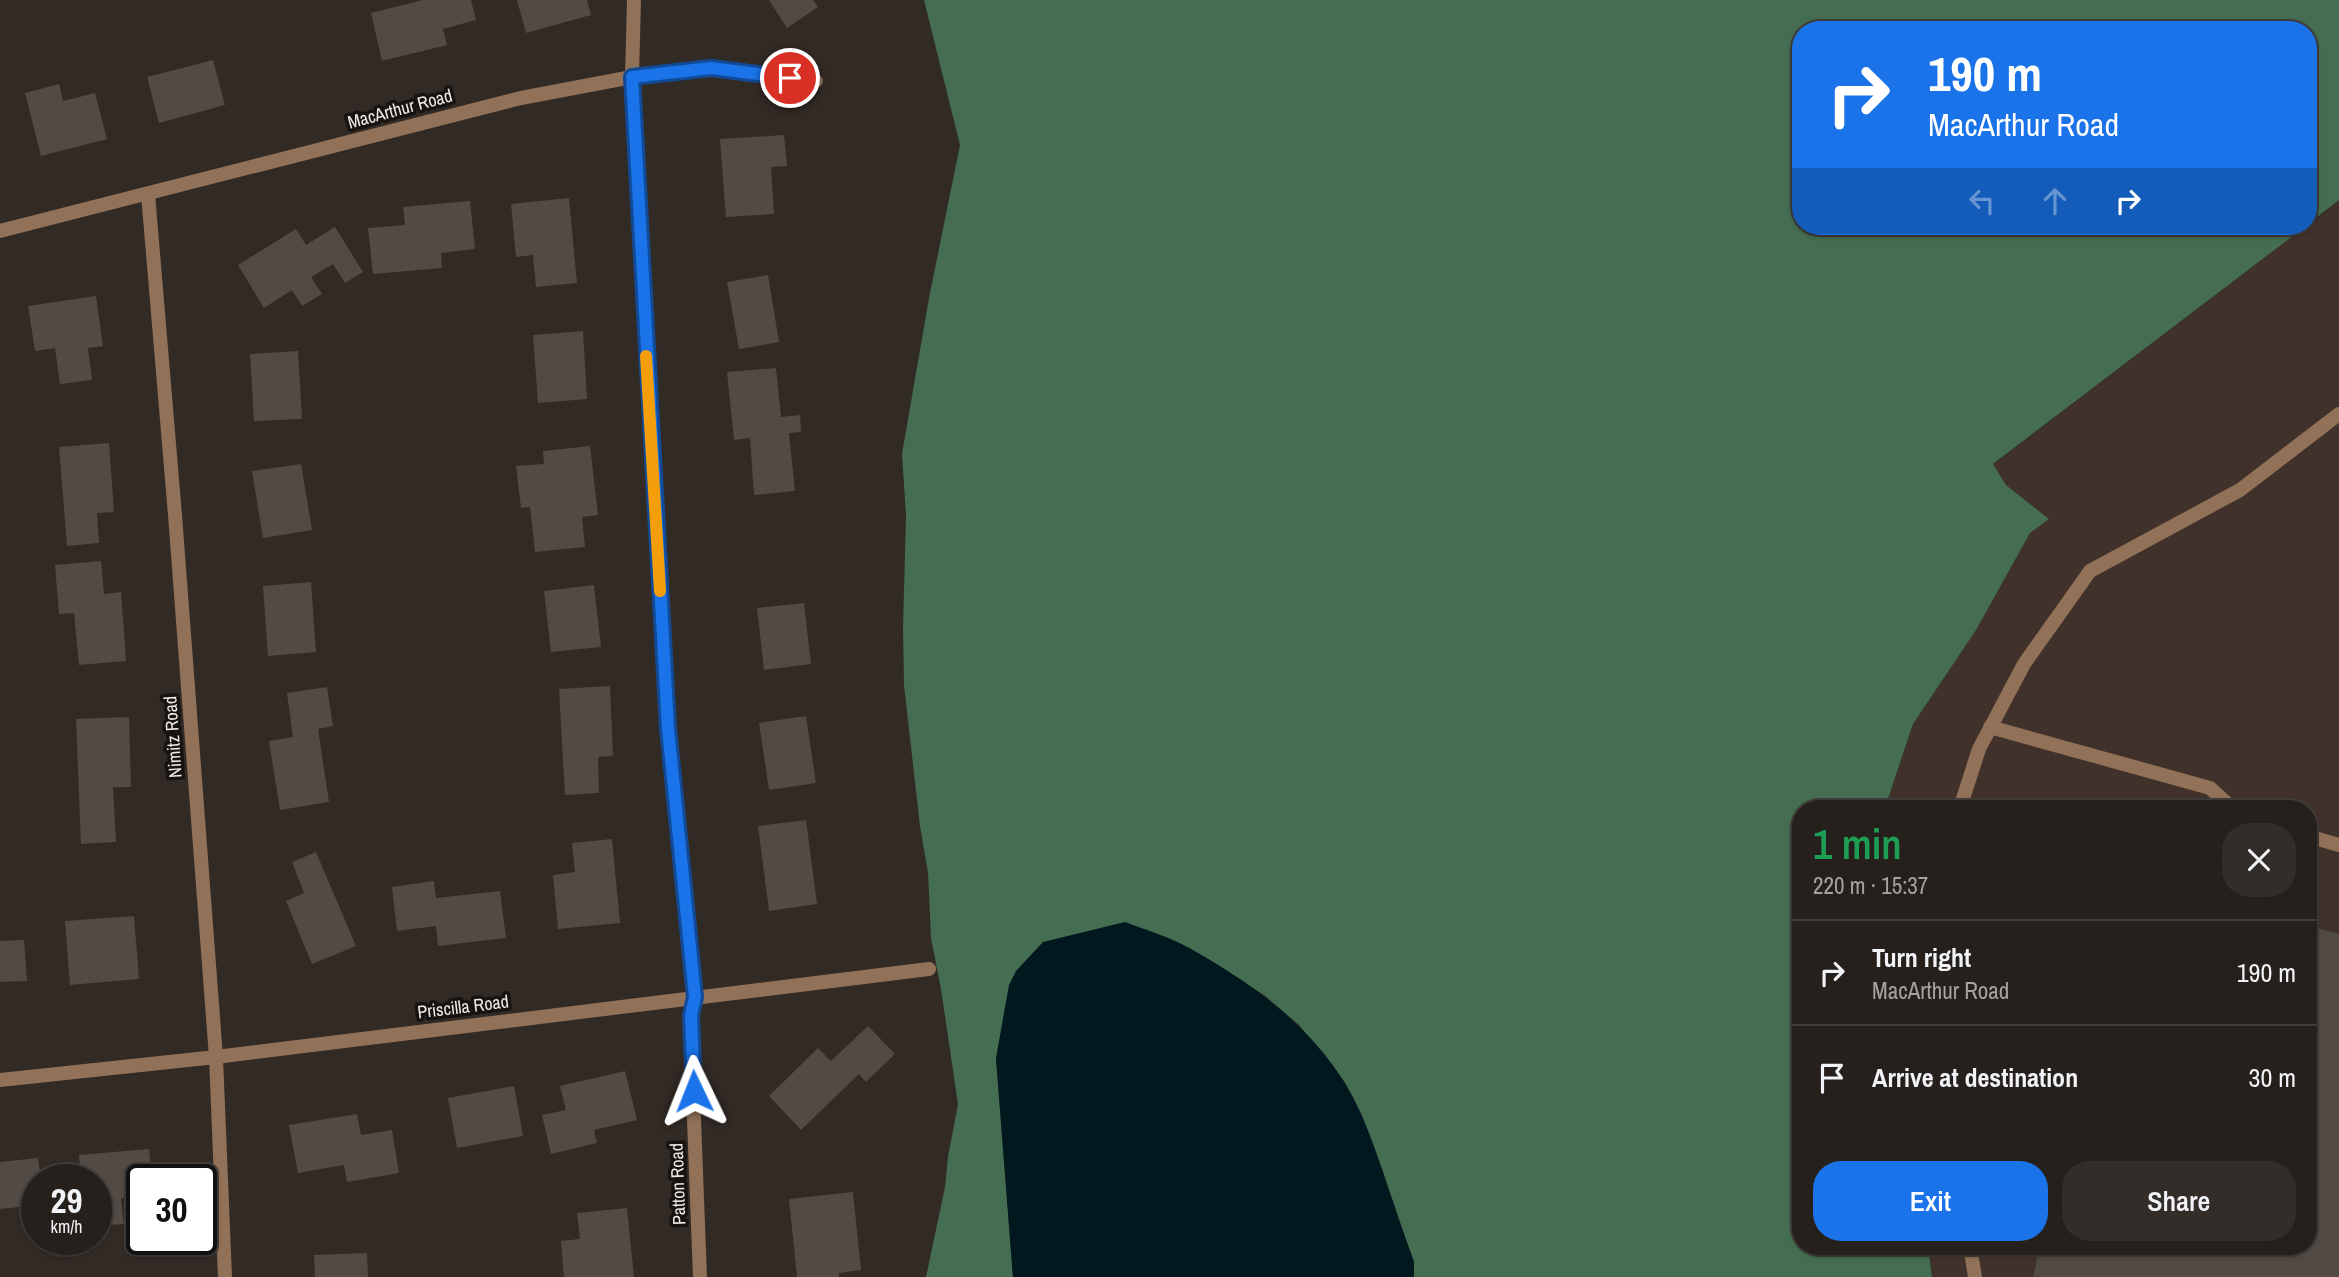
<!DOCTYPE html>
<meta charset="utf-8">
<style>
:root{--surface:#26201c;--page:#322d29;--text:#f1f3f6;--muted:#a4a3a3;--line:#423e3b;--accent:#1a73e8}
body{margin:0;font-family:"Archivo Narrow",sans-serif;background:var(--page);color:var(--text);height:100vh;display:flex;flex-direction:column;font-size:26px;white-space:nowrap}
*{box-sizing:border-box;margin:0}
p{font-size:23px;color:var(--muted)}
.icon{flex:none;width:38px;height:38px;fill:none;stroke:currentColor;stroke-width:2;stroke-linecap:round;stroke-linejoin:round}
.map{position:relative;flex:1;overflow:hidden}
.details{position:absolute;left:1792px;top:800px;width:525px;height:455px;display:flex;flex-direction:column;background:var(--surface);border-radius:28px;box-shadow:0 2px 5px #0004,0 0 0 2px var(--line)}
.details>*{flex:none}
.guide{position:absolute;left:1792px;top:21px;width:525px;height:214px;border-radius:28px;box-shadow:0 2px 5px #0004,0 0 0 2px var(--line);background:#1a73e8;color:#fff;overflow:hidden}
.speed{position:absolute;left:21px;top:1164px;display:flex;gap:14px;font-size:35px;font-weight:700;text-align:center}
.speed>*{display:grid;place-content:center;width:91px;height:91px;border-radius:50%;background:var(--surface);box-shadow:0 2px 5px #0004,0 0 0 2px var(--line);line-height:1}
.speed small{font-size:18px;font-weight:400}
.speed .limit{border:4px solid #111;border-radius:10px;background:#fff;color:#111}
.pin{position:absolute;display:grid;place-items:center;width:60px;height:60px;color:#fff;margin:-30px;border:4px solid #fff;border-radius:50%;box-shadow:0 2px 7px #0007}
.me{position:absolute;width:77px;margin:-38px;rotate:358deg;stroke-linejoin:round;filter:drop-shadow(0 0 5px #0008)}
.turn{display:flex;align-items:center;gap:24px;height:147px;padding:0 21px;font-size:32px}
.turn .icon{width:91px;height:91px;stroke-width:2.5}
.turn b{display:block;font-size:49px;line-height:60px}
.lanes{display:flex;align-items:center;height:66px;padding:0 21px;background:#0003;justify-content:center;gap:35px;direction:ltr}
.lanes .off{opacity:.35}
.round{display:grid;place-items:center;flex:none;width:74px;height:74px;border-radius:28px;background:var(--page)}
.overview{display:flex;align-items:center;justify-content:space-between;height:119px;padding:0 21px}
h1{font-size:42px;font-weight:600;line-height:52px;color:#1e9e55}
.primary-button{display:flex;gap:14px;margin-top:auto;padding:14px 21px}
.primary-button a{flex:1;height:80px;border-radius:28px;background:var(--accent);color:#fff;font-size:28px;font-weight:600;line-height:80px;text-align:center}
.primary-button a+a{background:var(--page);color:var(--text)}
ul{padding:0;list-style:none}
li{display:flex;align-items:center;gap:21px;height:105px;padding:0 21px;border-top:2px solid var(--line)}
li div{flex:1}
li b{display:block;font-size:26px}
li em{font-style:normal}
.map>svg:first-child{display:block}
</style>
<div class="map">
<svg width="2339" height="1277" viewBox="0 0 2339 1277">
<rect width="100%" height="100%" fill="#322a25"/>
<path fill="#40322a" d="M2339 200V1277H1932L1928 1246H2308V808H1885L1913 724 1976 630 2030 533 2049 519 2006 485 1993 465 2306 226H2308Z"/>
<path fill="#446d51" d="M924 0H2339V200L2308 224V30H1801V226H2306L1993 464 2006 485 2049 519 2030 533 1976 630 1913 724 1885 808H1801V1246H1928L1932 1277H1414V1262L1362 1116 1344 1081 1299 1025 1264 995 1188 947 996 1058 1013 1277H926L945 1187 948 1157 958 1104 941 989 931 938 928 873 920 826 904 685 903 628 906 516 902 454 929 298 960 145Z"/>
<path fill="#00181e" d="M1125 922C1146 930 1170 937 1189 948 1260 987 1329 1039 1362 1116 1382 1163 1396 1214 1414 1262V1277H1013L996 1058 1009 985 1016 971 1043 942Z"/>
<path fill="#524a44" d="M423 0H471L476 20 443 29 447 45 382 61 371 13Z
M517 0H587L591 15 526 33Z
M769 0H813L818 7 787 28Z
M213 60 225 105 159 123 147 77Z
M59 84 63 101 95 93 107 139 41 156 25 93Z
M784 135 787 166 771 167 774 214 726 217 720 139Z
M569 198 577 283 536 287 533 255 516 257 511 204Z
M470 201 475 249 441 253 442 268 373 274 368 228 405 225 403 207Z
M335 227 363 272 345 283 333 264 311 277 322 294 302 306 292 290 264 308 238 265 296 229 306 245Z
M768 275 779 342 739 349 727 282Z
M96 296 103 346 88 348 92 380 60 384 55 348 35 351 28 306Z
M583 331 587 399 538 403 533 335Z
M298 351 302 419 254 421 250 354Z
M776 368 781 417 800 415 801 432 789 433 795 491 754 495 750 438 734 440 727 372Z
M109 443 114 512 97 513 99 543 67 546 59 447Z
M590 446 598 515 582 517 585 547 535 552 530 507 521 508 516 466 544 464 543 451Z
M301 464 312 530 263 538 252 471Z
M101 561 104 594 121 592 126 661 79 665 74 613 59 614 55 565Z
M311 582 316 652 268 656 263 586Z
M594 585 601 647 551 652 544 591Z
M804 603 811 664 764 670 757 608Z
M610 686 613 756 598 757 599 793 565 795 559 689Z
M327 687 333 726 318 729 329 802 280 810 269 741 293 737 287 693Z
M806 716 816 783 769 790 759 723Z
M129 717 131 787H113L116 842 81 844 76 719Z
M806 820 817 904 769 911 758 826Z
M612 839 620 923 558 929 553 875 575 872 572 843Z
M316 852 356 946 312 964 286 901 304 893 292 862Z
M434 881 436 898 500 891 506 938 438 946 436 926 397 931 392 887Z
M134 916 139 979 70 985 65 921Z
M2308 926 2339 934V1277H2033L2040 1246H2308Z
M24 940 27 981 0 982V941Z
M868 1026 895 1054 866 1082 859 1074 801 1130 769 1096 818 1048 831 1061Z
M625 1071 637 1120 594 1130 597 1143 551 1154 542 1115 566 1110 560 1086Z
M514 1086 523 1136 457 1148 448 1098Z
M357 1114 361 1135 392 1130 399 1173 347 1182 344 1165 298 1173 289 1125Z
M149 1149 152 1180H142V1191L121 1199 124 1224 96 1226V1180H81L79 1155Z
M38 1158 41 1180H37V1205L0 1209V1162Z
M853 1192 861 1270 839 1273V1277H797L789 1199Z
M627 1208 634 1277H564L561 1241 580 1239 577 1213Z
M367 1253 368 1277H315L314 1255Z"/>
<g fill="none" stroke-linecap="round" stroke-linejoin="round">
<path stroke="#917157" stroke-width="14" d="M1990 727 2210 788 2232 808
M1960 808 1979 749 2024 664 2090 571 2240 490 2339 414
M2308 836 2339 845
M1970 1246 1975 1277"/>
<path stroke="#917157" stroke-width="14" d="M634 0 632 77 668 728 695 997 690 1015 700 1277
M148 194 175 515 216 1057 225 1277
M0 231 521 98 632 77 711 68 816 81
M0 1080 216 1057 929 969"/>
</g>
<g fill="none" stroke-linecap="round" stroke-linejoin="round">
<defs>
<path id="route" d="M694 1091 691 1015 695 997 668 728 632 77 711 68 790 78"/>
</defs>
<use href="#route" stroke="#114b97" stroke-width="18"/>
<use href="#route" stroke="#1a73e8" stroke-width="12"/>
<path stroke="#f59e0b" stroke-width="12" d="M646 356 660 591"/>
</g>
<g text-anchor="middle" stroke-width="7" stroke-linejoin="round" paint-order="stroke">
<g font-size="18" fill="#f0ebe8" stroke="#171311">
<text transform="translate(400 109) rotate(-15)" y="6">MacArthur Road</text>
<text transform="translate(173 737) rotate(-94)" y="6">Nimitz Road</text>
<text transform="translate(463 1007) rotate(-7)" y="6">Priscilla Road</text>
<text transform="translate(678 1184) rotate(-92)" y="6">Patton Road</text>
</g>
</g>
</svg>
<div class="speed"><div>29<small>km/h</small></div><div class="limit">30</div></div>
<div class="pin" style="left:790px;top:78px;background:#d93025"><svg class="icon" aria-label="arrive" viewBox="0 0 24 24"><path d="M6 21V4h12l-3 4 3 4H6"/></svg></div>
<svg class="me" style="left:694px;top:1091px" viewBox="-20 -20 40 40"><path d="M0-17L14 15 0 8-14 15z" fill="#1a73e8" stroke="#fff" stroke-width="4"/></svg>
<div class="guide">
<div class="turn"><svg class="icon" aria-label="right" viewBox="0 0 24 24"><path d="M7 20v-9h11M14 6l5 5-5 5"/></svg><div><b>190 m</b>MacArthur Road</div></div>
<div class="lanes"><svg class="icon off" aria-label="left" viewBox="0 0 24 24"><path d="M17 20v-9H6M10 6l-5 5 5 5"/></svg><svg class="icon off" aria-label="ahead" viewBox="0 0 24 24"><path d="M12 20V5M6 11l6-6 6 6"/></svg><svg class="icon" aria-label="right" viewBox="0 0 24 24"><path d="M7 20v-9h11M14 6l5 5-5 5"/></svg></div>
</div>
<section class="details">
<div class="overview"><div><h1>1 min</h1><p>220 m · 15:37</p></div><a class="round"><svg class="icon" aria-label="close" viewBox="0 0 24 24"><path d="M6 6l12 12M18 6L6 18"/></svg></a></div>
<ul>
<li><svg class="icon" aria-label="right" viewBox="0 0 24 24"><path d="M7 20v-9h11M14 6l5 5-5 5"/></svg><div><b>Turn right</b><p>MacArthur Road</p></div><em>190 m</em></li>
<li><svg class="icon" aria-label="arrive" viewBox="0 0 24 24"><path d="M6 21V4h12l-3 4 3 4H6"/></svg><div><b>Arrive at destination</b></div><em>30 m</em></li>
</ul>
<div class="primary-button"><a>Exit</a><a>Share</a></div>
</section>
</div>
